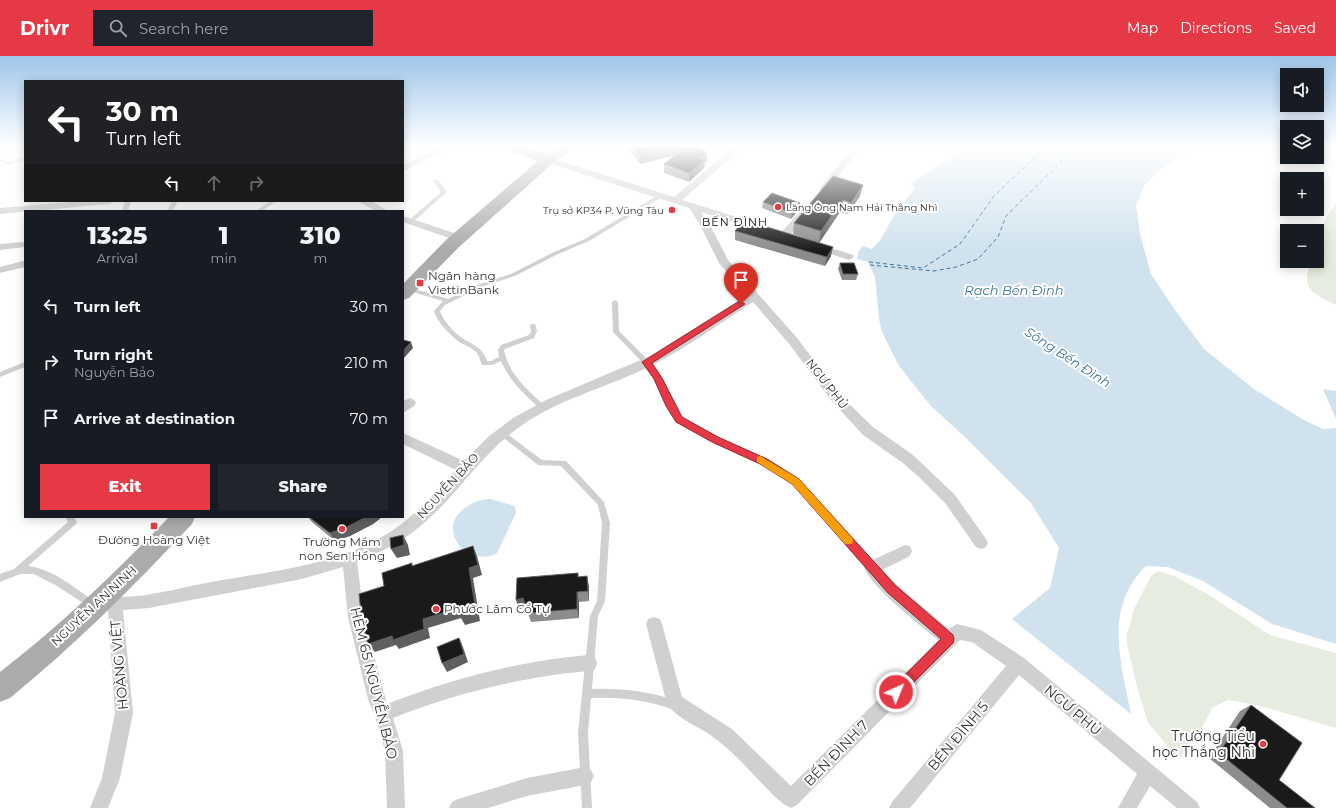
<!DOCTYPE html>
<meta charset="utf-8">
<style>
:root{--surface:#171b24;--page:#20242c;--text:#f1f3f6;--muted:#9ea1a6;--accent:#e63946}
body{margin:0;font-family:Montserrat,sans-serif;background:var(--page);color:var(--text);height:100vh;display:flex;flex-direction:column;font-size:15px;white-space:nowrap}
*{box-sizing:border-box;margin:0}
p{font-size:13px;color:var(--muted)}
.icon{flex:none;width:22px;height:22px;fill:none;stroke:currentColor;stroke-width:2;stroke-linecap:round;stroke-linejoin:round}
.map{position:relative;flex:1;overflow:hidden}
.side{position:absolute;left:24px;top:154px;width:380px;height:308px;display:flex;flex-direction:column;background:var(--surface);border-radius:0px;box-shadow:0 2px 10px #0003}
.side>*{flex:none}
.banner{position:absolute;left:24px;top:24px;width:380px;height:122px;border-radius:0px;box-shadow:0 2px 10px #0003;background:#202124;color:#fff;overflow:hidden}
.buttons{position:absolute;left:1280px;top:12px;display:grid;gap:8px}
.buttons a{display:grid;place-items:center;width:44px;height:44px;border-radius:0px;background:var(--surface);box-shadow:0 2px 10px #0003;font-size:20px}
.pin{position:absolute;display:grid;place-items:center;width:34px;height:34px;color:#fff;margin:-41px -17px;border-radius:50% 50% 50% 0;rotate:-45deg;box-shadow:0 0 4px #0007}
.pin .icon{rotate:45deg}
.me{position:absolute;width:44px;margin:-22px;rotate:44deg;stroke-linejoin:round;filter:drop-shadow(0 0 3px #0008)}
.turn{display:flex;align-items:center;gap:14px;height:84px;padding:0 16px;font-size:18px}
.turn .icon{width:52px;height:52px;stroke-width:2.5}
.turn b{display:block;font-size:28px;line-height:34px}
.lanes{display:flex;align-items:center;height:38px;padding:0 16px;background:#0003;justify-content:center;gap:20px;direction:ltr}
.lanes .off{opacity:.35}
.eta{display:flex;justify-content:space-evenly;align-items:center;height:68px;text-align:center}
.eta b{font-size:24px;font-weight:800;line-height:28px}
.button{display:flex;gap:8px;margin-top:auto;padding:8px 16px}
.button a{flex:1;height:46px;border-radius:0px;background:var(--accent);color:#fff;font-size:16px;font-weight:800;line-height:46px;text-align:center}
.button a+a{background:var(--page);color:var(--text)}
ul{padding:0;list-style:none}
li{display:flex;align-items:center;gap:12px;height:56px;padding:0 16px}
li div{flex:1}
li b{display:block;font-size:15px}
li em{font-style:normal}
header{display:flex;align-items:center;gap:24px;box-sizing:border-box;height:56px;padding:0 20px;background:var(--accent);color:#fff}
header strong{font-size:19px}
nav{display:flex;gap:22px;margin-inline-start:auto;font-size:14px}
.search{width:280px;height:36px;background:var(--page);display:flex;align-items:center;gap:10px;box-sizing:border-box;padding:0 14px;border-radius:0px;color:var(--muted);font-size:15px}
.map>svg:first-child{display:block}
</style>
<header>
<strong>Drivr</strong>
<div class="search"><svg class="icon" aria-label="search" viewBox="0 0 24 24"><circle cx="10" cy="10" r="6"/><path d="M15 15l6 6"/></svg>Search here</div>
<nav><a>Map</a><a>Directions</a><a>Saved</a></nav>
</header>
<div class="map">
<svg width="1336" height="752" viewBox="0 0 1336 752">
<rect width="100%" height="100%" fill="#fff"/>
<path fill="#e6ecdf" d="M1336 147V249C1313 238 1299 232 1312 205H1317C1317 182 1322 165 1336 147Z
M1158 515 1174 520 1209 539 1270 579 1336 597V672L1257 649 1228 644 1213 651 1202 671 1178 704 1148 666 1138 635 1127 588V578L1135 551 1151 520Z"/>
<path fill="#cfe2ee" d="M973 89H1199L1159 114 1144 130 1136 149 1140 178 1151 218 1175 254 1204 293 1254 333 1304 364 1323 373 1336 372V588L1272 568 1203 525 1168 511 1146 510C1103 552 1121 606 1131 658L1012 563 1050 532 1059 492 1031 447 966 382 931 350 899 310 882 276 879 263 875 221 868 206 857 203 858 196 863 190 872 193 881 183 893 161 915 132 911 128 951 101Z
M1323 333 1336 335V363Z
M490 443 515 450 516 457 497 497C480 508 454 494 453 474 451 456 475 443 490 443Z"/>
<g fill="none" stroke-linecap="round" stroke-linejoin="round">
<path stroke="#3f7597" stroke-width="1" stroke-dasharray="4 3" stroke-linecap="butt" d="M869 206 923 212 960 188 994 140 1048 89
M870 209 934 215 956 211 978 203 998 181 1006 160 1078 89"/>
<path fill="#d0d0d0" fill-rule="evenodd" d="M25 101V104L9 109 0 105V102L9 106Z
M436 123 438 124 447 136 413 166H409V164L441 136 433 125Z
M660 138 663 140 662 141 589 185 558 198 515 220 481 231 445 249 440 255C443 265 454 276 462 282 472 288 483 292 487 305H491L499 301 498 294 501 289 529 279 531 275 530 270 531 268H535L537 275 534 282 505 293 504 294C509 319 528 334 545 350L546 352 545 354H541C526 339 509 325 501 305L492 309H482C480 305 480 301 477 297 471 291 464 289 458 285 449 278 437 266 434 255L441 247 443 245 406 234 405 233 408 231 448 243 477 229 511 218 554 196 585 183Z
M125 145H131L128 155H122Z
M172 145H178L173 155H167Z
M270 145H276L262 155H256Z
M615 244 618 246 619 275 648 304 660 320 673 349 681 362 717 381 767 403 799 423 874 509 875 512 874 515 871 516 868 515 793 427 761 407 713 385 677 366 667 350 655 323 644 308 613 276 612 246Z
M25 306V311L0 321V316Z
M502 374 542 404 566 405 604 446 610 467 605 545 598 560 592 633C622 632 646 635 675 644L678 646 680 649 678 652 675 654C646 644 621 641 591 642L588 677 592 752H582L578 677 590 560 597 545 602 467 598 449 561 410 538 409 500 379 498 377 500 375Z
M65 461H74L77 466 76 468 28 510C53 513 75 532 95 546L96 549 95 552 92 553 57 530 34 518H20L0 526V518L14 513 68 466Z"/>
<path fill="#d0d0d0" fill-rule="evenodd" d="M445 89H457L403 115V109Z
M736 89H746L682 144 762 169 763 171 762 173 758 174 701 156 709 167 728 204 798 283 839 338 873 371 913 399 955 439 986 483 988 487 986 491 981 493 976 491 945 447 920 422 903 407 863 379 831 344 790 289 753 246C716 270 681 296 642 314 602 333 557 344 521 370 480 398 456 442 418 472 400 487 379 497 357 506L364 561 387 648C453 622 519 605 589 599L595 601 597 607 595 613 589 615C521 621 456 637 393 662L403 695 405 752H387L385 695 375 660 368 643 348 561 343 511 302 523 149 552 123 554 133 657 120 722 108 752H90L102 722 115 657 108 554 102 552 99 547 102 542 107 540C139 544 174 533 206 527 264 516 328 511 380 482 411 465 433 439 456 414L403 388V377L464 405 488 381 513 362 546 344 650 300 747 239 719 207 699 167 689 152 545 106 543 104 545 102H551L674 141Z
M854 89H863L826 136H820V132Z
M82 145H114L109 148 0 158V152Z
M358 145H371L388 155H375Z
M805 152 810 155 808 157 788 182H780L779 180 780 178 802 153Z
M403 160 463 180 464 182 459 185 455 184 403 166Z
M22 186 25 187V191L0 194V188Z
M816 187 853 199 854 201 849 204 812 192 811 190Z
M23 205H25V211L0 217V211Z
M410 342 414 344 416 347 414 350 403 357V345Z
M905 489 910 490 912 495 910 500 882 514 897 529 949 573 957 568 981 574 1024 602 1197 746 1200 752H1177L1150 730 1137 752H1118L1137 718 1019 619 910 752H889L892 746 1006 610 972 586 960 584 797 749 791 752 785 749 775 741C756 722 739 701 717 684 702 671 679 665 667 648L646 568 648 563 654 561 660 563 662 568 682 641 732 673 791 730 938 584C919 568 873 533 864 512L866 507Z
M585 711 591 714 594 720 591 726 585 729 527 740 488 752H449L452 746 458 743 527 722Z"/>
<path fill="#ababab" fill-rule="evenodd" d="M498 89H520L546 98 560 89H577L553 107 459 191 409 242 403 244V228L447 183 538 105 500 92Z
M169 461H195L192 468C134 530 75 589 10 642L0 646V616C61 569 116 516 169 461Z"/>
</g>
<path fill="#8c8c8c" d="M625 89H691L707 96V105L705 106 704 112 689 126 664 117V108L675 99 640 108Z
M863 129 860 140 848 158 840 156 819 187 793 178 794 167Z
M763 146 799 153 791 163 762 152Z
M735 175 831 200 825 210 735 184Z
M840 207 858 218 856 224H842L838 213Z
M308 461H382L373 468 350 480 335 485 312 466Z
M579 521 589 530V545L579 546V562L531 566 526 551 519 553Z
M1251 649 1279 724 1315 752H1270L1209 702 1240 655Z"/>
<path fill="#5f5f5f" d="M676 89H688L686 96 640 108 639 99Z
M707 96V105L705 106 704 112 689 126V117L699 102Z
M863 129 860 140 848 158 851 147Z
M843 144 840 156 819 187 821 175Z
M800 147 799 153 791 163 792 157Z
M833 191 831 200 825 210 827 201Z
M411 286 413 292 403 303V295Z
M366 461H382L373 468 350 480 335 485 330 477Z
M403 479 408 489 410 499 397 502 391 493Z
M473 490 477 500 482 519 473 522 480 565 465 569 461 562 428 572 430 582 399 593 396 589 375 596 368 588 423 563 469 512Z
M587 520 589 530V545L588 535Z
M577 536 579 546V562L577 553Z
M523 542 526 551 519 553 516 544Z
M459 582 463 591 468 606 447 616 442 607Z"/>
<path fill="#1a1a1a" stroke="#5f5f5f" d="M632 89H676L639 99Z
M687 89H691L707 96 699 102 705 104 689 117 664 108Z
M833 120 863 129 851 147 843 144 821 175 794 167Z
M772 137 800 147 792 157 763 146Z
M744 164 833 191 827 201 735 175Z
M840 207H854L858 218H843Z
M403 284 411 286 403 295Z
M309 461H366L345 472 330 477Z
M403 479 404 489 391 493 390 482Z
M473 490 478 509 469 512 476 556 460 560 459 552 423 563 424 573 393 584 392 580 368 588 362 566 359 538 384 530 382 517 412 507V510Z
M578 517V521L587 520 588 535 577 536V553L528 557 523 542 516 544 517 522Z
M459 582 464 598 442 607 437 591Z
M1251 649 1302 687 1279 724 1315 752H1287L1219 697Z"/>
<linearGradient id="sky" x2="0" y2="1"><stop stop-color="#9ec6ea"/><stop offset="0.46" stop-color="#fff"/><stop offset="1" stop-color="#fff" stop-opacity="0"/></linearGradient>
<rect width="1336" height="195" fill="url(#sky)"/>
<path fill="#e63946" stroke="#96252e" d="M738 246H741L745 248 652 307 662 322 682 361 718 381 767 403 799 423 896 530 953 579 954 583 953 587 900 640 896 642 892 640 890 636 892 632 941 583 888 537 792 428 760 408 712 386 676 366 666 350 654 323 642 306Z"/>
<path fill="#f59e0b" d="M760 400 799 423 852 482 853 485 852 488H845L792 428 757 406V401Z"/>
<g fill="#e63946" stroke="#fff" stroke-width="1.5">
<circle cx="778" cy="151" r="4"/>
<circle cx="672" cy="154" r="4"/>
<rect x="416" y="223" width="8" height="8" rx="2"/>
<rect x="150" y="466" width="8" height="8" rx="2"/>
<circle cx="342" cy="473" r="4"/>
<circle cx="436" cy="553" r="4"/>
<circle cx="1263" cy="688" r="4"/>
</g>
<g text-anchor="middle" stroke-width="4" stroke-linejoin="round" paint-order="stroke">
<g font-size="10" fill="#333" stroke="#fff" text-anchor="start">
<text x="786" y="155">Lăng Ông Nam Hải Thắng Nhì</text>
<text x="664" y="158" text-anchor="end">Trụ sở KP34 P. Vũng Tàu</text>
</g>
<g font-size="11" letter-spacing="1" fill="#000" stroke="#fff">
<text x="735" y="170">BẾN ĐÌNH</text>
</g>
<g font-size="12" fill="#333" stroke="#fff" text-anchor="start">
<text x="428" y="224">Ngân hàng<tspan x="428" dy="14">ViettinBank</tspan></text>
<text x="154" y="488" text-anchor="middle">Đường Hoàng Việt</text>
<text x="342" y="490" text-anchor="middle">Trường Mầm<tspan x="342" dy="14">non Sen Hồng</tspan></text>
<text x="444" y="557">Phước Lâm Cổ Tự</text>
</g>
<g font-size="12" fill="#333" stroke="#fff">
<text transform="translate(827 328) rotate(52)" y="4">NGƯ PHỦ</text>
<text transform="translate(448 430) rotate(-47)" y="4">NGUYỄN BẢO</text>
<text transform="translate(94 550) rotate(-43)" y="4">NGUYỄN AN NINH</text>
</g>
<g font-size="13" font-style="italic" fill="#3f7597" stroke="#fff">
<text x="1014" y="239">Rạch Bến Đình</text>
<text transform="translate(1068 301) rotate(33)" y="5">Sông Bến Đình</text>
</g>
<g font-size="14" fill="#333" stroke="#fff">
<text transform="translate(119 609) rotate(-95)" y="5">HOÀNG VIỆT</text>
<text transform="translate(374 627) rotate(76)" y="5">HẺM 65 NGUYỄN BẢO</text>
<text transform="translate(1073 654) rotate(40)" y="5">NGƯ PHỦ</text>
<text transform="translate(958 680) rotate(-50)" y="5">BẾN ĐÌNH 5</text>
<text transform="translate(836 697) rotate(-46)" y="5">BẾN ĐÌNH 7</text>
</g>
<g font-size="14" fill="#333" stroke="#fff" text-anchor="end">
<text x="1255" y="685">Trường Tiểu<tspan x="1255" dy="16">học Thắng Nhì</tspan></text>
</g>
</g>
</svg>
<div class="buttons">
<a><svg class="icon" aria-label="sound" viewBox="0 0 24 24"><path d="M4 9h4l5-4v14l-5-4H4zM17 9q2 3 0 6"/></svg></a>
<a><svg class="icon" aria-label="layers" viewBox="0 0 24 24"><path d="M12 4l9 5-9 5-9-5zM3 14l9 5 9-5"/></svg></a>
<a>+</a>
<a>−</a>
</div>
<div class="pin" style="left:741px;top:248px;background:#d93025"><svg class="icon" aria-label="arrive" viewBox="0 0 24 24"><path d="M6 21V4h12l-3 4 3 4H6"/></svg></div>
<svg class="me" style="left:896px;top:636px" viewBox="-20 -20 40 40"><circle r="17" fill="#e63946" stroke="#fff" stroke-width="3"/><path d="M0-11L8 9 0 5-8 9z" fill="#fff"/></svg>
<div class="banner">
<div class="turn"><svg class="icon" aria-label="left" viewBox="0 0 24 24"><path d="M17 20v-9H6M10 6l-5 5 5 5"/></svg><div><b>30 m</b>Turn left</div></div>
<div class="lanes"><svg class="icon" aria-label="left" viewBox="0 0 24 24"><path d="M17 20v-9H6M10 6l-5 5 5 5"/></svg><svg class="icon off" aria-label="ahead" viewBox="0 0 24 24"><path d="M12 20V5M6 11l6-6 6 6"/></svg><svg class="icon off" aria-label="right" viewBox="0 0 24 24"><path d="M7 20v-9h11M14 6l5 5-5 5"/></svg></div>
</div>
<section class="side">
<div class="eta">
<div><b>13:25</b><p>Arrival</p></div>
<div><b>1</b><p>min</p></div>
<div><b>310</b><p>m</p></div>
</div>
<ul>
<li><svg class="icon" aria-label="left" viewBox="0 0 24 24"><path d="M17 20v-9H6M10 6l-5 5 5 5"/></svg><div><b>Turn left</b></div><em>30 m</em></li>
<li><svg class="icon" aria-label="right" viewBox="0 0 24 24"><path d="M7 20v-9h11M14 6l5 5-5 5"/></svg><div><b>Turn right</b><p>Nguyễn Bảo</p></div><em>210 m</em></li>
<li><svg class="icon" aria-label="arrive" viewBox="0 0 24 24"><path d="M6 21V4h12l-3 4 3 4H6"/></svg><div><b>Arrive at destination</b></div><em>70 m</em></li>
</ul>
<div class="button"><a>Exit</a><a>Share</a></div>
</section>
</div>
